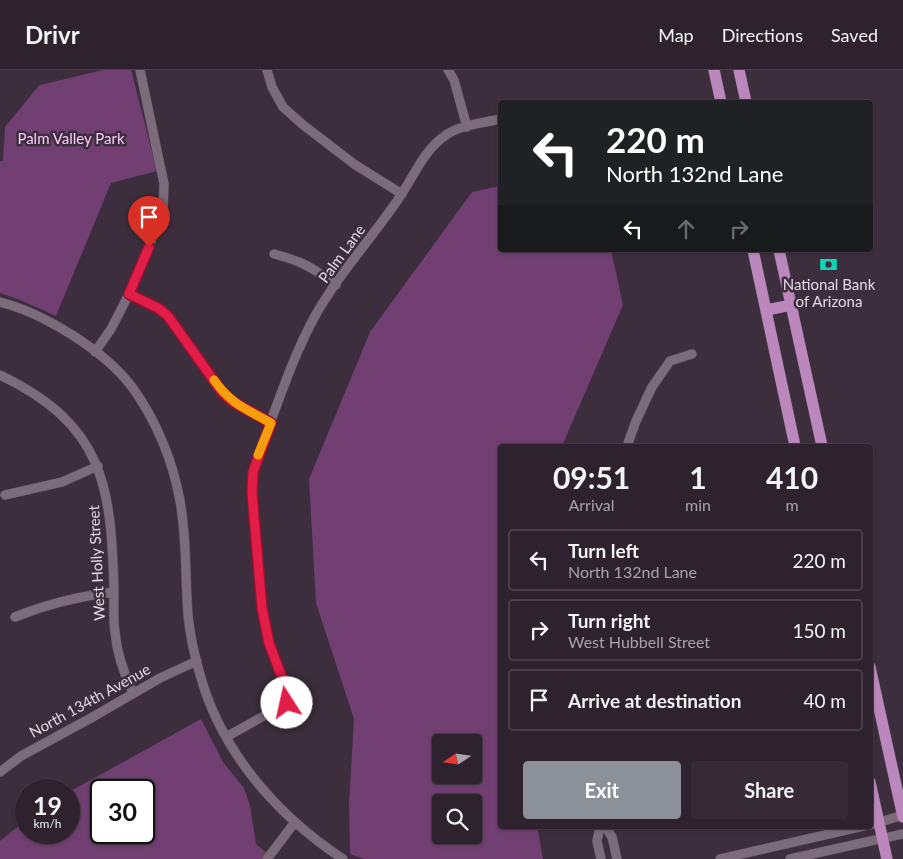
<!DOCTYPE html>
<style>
:root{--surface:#2d222d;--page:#352a35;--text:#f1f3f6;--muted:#a7a4aa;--line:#483f49;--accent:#8c9099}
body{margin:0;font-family:Lato,sans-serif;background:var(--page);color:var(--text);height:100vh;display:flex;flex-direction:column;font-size:19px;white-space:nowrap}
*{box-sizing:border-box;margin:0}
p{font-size:16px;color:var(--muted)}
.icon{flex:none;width:28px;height:28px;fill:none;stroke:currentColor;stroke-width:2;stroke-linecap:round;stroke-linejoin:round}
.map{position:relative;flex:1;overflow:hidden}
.sheet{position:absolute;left:498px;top:374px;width:375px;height:385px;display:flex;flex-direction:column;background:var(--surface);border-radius:5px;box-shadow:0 1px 4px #0004,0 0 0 1px var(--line)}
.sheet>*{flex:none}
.hud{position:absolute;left:498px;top:30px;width:375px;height:152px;border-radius:5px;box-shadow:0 1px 4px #0004,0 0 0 1px var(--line);background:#202124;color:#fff;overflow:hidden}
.needle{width:32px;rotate:257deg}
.buttons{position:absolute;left:432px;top:664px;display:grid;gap:10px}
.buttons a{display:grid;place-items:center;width:50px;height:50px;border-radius:5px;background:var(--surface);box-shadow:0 1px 4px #0004,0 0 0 1px var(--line);font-size:25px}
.speed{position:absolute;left:15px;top:709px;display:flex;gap:10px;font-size:25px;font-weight:700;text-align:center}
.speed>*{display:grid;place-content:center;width:65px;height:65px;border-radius:50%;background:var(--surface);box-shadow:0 1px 4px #0004,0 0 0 1px var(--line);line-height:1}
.speed small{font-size:12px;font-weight:400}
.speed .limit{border:2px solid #111;border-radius:8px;background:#fff;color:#111}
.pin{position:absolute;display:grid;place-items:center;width:42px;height:42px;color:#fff;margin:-51px -21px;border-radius:50% 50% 50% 0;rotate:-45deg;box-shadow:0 0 5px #0007}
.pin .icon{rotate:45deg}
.me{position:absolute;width:55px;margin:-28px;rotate:350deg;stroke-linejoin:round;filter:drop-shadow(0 0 4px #0008)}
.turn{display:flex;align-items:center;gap:18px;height:105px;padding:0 25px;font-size:22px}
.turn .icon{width:65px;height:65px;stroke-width:2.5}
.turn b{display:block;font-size:35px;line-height:42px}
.lanes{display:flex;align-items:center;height:48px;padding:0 25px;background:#0003;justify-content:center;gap:25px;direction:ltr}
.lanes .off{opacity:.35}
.eta{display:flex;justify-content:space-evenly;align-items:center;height:85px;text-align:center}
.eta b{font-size:30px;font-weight:700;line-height:35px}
.action{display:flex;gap:10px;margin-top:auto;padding:10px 25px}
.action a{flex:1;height:58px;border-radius:5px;background:var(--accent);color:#fff;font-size:20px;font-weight:700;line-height:58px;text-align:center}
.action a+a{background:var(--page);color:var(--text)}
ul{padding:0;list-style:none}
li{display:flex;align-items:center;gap:15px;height:62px;margin:0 10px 8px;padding:0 15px;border:2px solid var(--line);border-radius:5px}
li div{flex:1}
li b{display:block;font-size:19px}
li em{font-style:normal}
header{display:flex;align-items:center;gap:30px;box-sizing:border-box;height:70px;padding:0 25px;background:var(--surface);border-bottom:1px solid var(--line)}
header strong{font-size:24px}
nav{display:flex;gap:28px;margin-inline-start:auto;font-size:18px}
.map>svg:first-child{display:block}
</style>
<header>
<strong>Drivr</strong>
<nav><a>Map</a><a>Directions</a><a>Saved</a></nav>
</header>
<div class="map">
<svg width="903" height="789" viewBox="0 0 903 789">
<rect width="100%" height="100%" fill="#3c2e3c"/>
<path fill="#713f72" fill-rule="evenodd" d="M103 0H131L157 101 111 113 56 246 20 230 0 223V91H3L5 57 37 18 40 15Z
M500 116V180H611L623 235 562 376H500V756H537L543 789H364L350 784 349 735 354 649 316 533 309 409 370 262 472 122ZM474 672V705H441V672ZM474 732V765H441V732Z
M201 649 223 692 244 718 250 736 256 774 274 789H0V771L26 750V762H69V722ZM101 720H144V762H101Z"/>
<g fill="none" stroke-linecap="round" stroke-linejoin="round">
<defs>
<path id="minor" d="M267 0 272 17 283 37 302 54 354 94 402 124
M448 0 454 10 467 57
M274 184C302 191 313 198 336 215
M129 224 158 238 168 246 222 322 233 332 271 353
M0 232C44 243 105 281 132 317 156 350 173 391 180 431 187 468 185 507 188 545 190 566 195 588 201 608 223 684 278 746 343 789
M95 282 111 259 129 224 163 141 164 114 140 0
M0 305C104 355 111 415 114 520 114 534 113 548 115 562 117 584 124 604 133 623
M627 376 636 351 652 317 670 291 692 284
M5 425 62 412 98 396
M15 547C47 534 80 526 114 522
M226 667 287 633 286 618 269 573 262 538 252 423 253 402 258 386C276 339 291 290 315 246 339 203 374 166 401 125 415 104 424 80 446 65 460 55 483 53 500 49
M0 702 21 686 91 648 160 608 197 591
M870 755 903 745
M600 756 597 771 601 789
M605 756 612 767 617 789
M267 789 295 752
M720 789 864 756
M790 789 903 764"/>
<path id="major" d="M714 0 721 32
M739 0 746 32
M753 180 795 376
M779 180 822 376
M767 240 791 235
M870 597 903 747
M870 712 887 789"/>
</defs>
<use href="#minor" stroke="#584d58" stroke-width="10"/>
<use href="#major" stroke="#584d58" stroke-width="12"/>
<use href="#minor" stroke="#7b6b7b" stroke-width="9"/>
<use href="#major" stroke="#bc87bd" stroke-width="11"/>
</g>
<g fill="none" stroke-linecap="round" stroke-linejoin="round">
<defs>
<path id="route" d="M149 177 129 224 158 238 168 246 222 322 233 332 271 353 253 402 252 423 262 538 269 573 286 618 287 633"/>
</defs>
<use href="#route" stroke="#92132f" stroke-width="12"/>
<use href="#route" stroke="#e11d48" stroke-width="9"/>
<path stroke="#f59e0b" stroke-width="9" d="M214 310C231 334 246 339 271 353L258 385"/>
</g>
<defs>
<symbol id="bank-bare" viewBox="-9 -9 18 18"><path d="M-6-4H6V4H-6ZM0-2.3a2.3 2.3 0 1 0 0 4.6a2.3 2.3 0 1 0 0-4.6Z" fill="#0fd5b4" stroke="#3c2e3c" stroke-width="2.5" paint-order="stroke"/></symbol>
</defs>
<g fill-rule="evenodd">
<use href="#bank-bare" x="816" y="182" width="25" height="25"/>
</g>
<g text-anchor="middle" stroke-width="5" stroke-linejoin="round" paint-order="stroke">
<g font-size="15" fill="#fdc9fd" stroke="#3c2e3c">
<text x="71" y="74">Palm Valley Park</text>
</g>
<g font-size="15" fill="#e2d9e2" stroke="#3c2e3c">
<text transform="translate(342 184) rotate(-54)" y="5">Palm Lane</text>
<text transform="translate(97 493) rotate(-93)" y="5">West Holly Street</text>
<text transform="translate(90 631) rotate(-29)" y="5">North 134th Avenue</text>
</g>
<g font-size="15" fill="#e2d9e2" stroke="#3c2e3c">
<text x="829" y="220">National Bank<tspan x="829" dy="17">of Arizona</tspan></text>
</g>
</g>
</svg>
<div class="buttons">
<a><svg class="needle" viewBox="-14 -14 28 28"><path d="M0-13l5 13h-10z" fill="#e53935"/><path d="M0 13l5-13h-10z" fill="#a7a4aa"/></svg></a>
<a><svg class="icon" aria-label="search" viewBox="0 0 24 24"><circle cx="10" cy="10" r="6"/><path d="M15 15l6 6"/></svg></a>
</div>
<div class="speed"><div>19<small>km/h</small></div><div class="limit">30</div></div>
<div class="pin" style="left:149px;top:177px;background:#d93025"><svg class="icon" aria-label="arrive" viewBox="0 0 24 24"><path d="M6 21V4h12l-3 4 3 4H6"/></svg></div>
<svg class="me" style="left:287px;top:633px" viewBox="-20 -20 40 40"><circle r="19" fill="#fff"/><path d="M0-13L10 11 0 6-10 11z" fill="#e11d48"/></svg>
<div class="hud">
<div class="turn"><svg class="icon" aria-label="left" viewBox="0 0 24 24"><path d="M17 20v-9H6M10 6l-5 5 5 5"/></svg><div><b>220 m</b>North 132nd Lane</div></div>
<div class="lanes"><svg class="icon" aria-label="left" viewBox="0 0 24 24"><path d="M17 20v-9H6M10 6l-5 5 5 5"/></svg><svg class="icon off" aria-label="ahead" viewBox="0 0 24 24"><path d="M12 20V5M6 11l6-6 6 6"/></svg><svg class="icon off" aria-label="right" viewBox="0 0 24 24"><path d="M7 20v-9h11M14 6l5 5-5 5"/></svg></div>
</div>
<section class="sheet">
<div class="eta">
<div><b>09:51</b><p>Arrival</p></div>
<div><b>1</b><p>min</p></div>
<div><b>410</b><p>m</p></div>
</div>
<ul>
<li><svg class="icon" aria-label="left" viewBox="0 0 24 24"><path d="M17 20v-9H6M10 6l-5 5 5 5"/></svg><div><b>Turn left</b><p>North 132nd Lane</p></div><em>220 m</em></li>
<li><svg class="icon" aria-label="right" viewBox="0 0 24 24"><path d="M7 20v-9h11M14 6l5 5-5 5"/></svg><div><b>Turn right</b><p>West Hubbell Street</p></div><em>150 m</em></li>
<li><svg class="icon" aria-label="arrive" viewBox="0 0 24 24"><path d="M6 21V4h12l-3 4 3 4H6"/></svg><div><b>Arrive at destination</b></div><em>40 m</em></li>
</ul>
<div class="action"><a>Exit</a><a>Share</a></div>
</section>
</div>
